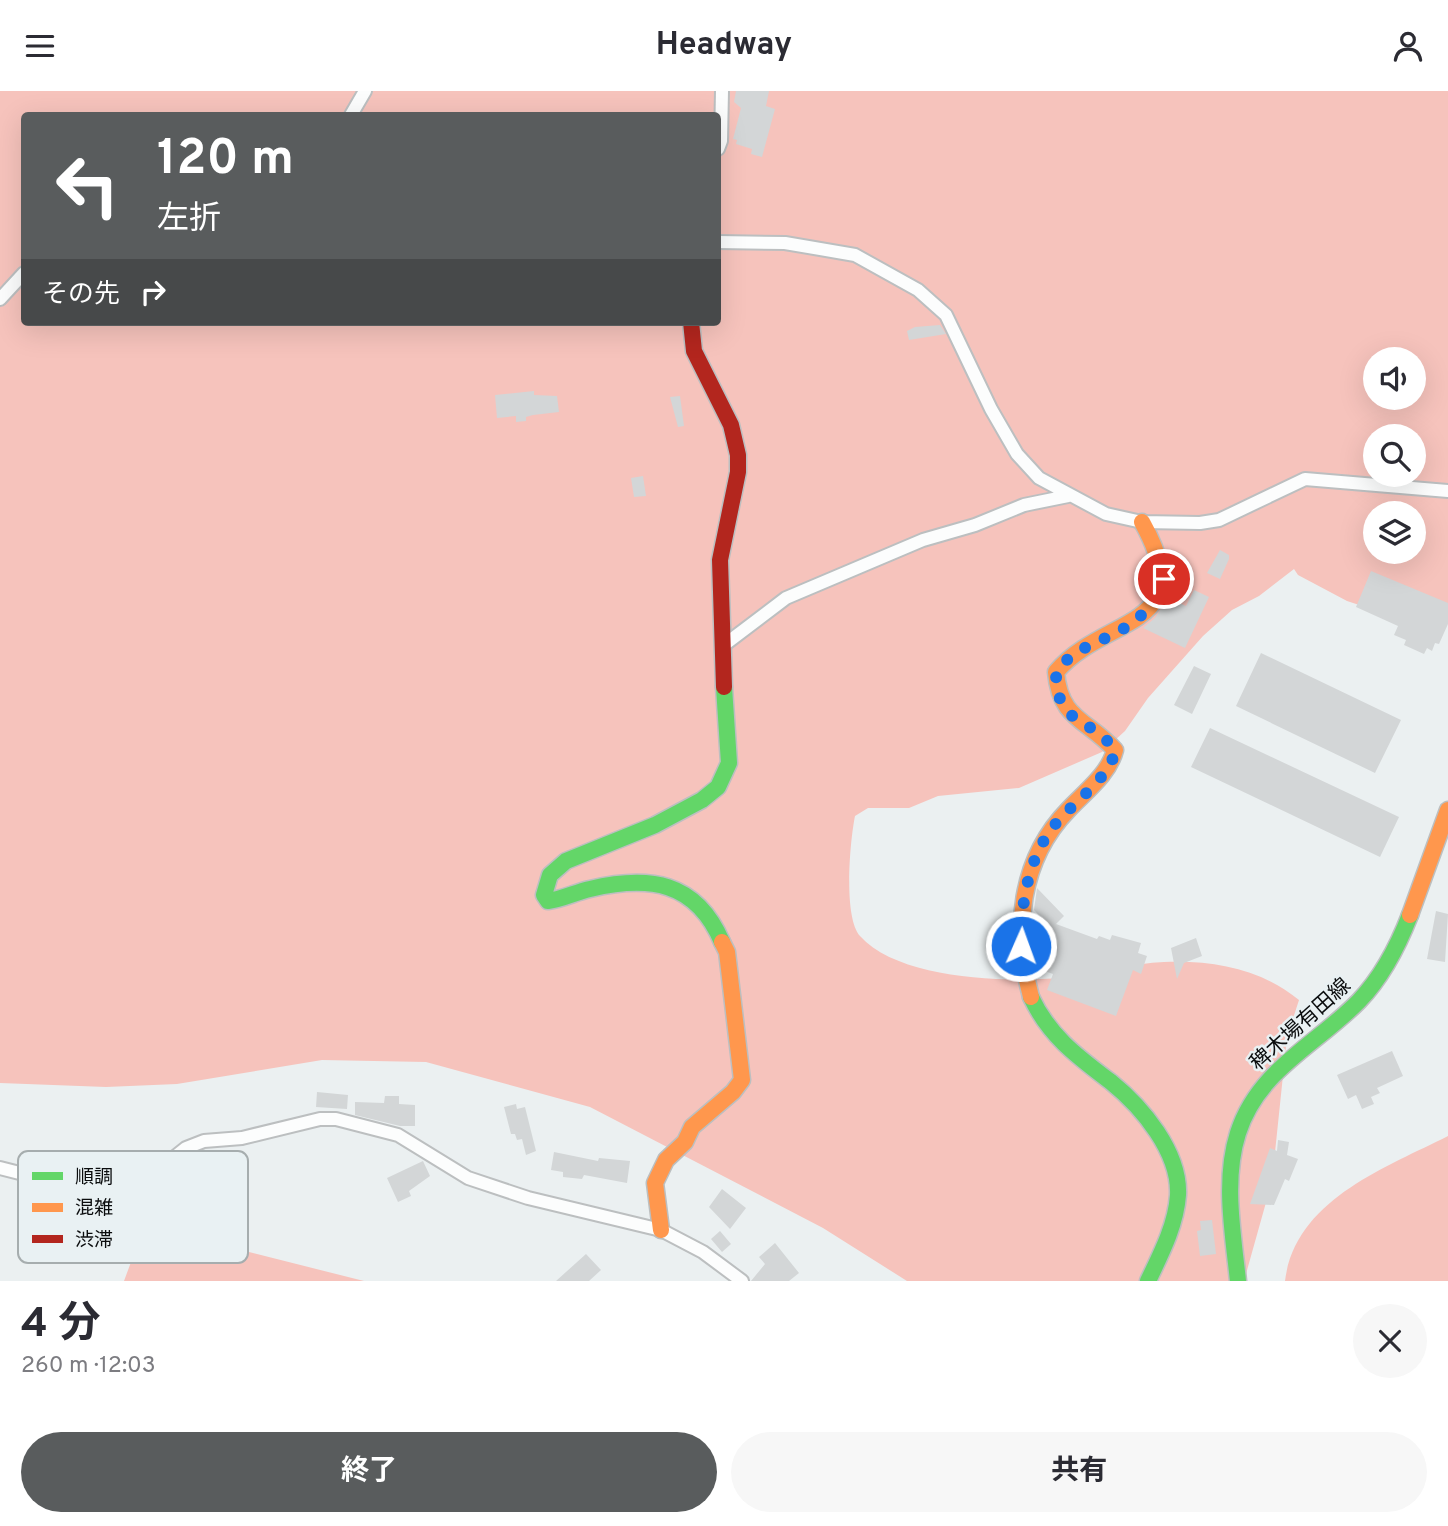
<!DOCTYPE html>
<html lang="ja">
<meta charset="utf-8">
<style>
:root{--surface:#fff;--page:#f7f7f7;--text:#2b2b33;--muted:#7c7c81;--accent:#595c5d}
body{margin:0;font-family:Overpass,"Noto Sans JP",sans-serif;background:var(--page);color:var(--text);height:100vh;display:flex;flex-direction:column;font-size:26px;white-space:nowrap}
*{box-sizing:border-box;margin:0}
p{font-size:23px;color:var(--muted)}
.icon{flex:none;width:38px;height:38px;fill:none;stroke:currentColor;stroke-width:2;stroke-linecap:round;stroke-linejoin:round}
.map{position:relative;height:1190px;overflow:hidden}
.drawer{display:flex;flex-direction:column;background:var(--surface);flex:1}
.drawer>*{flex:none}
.guide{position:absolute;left:21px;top:21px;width:700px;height:214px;border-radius:7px;box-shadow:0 7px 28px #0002;background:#595c5d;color:#fff;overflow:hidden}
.controls{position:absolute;left:1363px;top:256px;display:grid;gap:14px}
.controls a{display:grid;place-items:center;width:63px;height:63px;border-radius:50%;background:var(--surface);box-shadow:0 7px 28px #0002;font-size:35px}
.pin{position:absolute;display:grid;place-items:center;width:60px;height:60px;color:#fff;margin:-30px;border:4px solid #fff;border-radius:50%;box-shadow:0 2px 7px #0007}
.me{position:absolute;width:77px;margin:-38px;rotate:2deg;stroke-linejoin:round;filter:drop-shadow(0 0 5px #0008)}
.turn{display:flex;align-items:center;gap:24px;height:147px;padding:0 21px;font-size:32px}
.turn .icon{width:91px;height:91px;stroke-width:2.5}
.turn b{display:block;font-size:49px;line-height:60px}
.then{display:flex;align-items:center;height:66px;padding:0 21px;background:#0003;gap:14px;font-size:26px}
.round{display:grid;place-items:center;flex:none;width:74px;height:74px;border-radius:37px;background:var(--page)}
.headline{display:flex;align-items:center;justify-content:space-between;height:119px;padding:0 21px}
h1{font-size:42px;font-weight:700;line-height:52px}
.cta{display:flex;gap:14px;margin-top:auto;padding:14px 21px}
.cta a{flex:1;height:80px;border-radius:42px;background:var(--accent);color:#fff;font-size:28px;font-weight:700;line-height:80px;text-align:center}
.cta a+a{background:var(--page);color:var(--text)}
header{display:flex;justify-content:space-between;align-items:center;height:91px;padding:0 21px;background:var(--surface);font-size:32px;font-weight:700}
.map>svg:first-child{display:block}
</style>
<header><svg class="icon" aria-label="menu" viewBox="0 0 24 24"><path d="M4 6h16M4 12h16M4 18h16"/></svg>Headway<svg class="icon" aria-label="person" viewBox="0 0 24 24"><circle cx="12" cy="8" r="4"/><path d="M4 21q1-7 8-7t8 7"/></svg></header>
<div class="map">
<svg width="1448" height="1190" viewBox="0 0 1448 1190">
<rect width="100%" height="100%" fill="#ebf0f1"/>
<path fill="#f6c3bc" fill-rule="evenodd" d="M0 0H1448V529L1402 528 1347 510 1298 484 1294 478 1259 505 1232 519 1203 545 1148 607 1125 640 1102 661 1019 697 938 705 909 717H868L855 725C850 750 843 826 860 845 900 890 1014 892 1070 886 1101 882 1133 872 1164 871 1214 869 1261 878 1299 909L1287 946 1272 1090 1244 1190H907L823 1137 590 1016 426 971 322 969 177 993 106 996 0 992ZM24 24H718V231H24ZM1376 268H1414V306H1376ZM1376 345H1414V383H1376ZM1376 422H1414V460H1376Z
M1448 1045V1190H1285C1295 1109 1385 1077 1448 1045Z
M152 1144H181L364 1190H124L134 1163Z"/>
<path fill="#d3d6d7" d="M736 0H769L766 15 775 18 762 66 751 63 752 58 736 53 737 49 733 48 741 17 734 11Z
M940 234 946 243 909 249 907 240 915 236Z
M534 300V304L557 305 559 321 533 324 526 326V330L516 331V325L497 327 495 304Z
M680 305 684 335 678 336 670 306Z
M643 385 646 405 634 406 631 387Z
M1220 459 1229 464V468L1220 488 1207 482Z
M1371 480 1448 512V533L1439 553 1435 552 1432 560 1427 557 1424 563 1404 554 1406 549 1394 544 1398 535 1356 516Z
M1194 499 1209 506 1185 557 1143 537 1155 527 1168 507 1186 515Z
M1261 562 1401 629 1375 682 1236 615Z
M1194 575 1211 583 1192 623 1174 614Z
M1210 637 1399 726 1380 766 1191 676Z
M1037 797 1064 825 1056 833 1097 848 1099 845 1110 849 1112 844 1141 852 1138 862 1147 865 1141 883 1133 879 1116 925 1047 899 1053 883 1042 879 1049 860 1042 857 1050 836 1034 819Z
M1436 820 1448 823 1445 871 1427 868Z
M1196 847 1202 865 1184 872 1177 888 1171 857Z
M1392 960 1403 985 1377 997 1380 1002 1371 1006 1374 1013 1362 1018 1356 1004 1348 1008 1337 984Z
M317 1001 348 1004 347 1018 316 1016Z
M385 1005H399V1013L415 1014V1035H400L355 1024V1011L384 1012Z
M516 1013 517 1018 525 1016 536 1060 526 1064 522 1048 517 1049 515 1043H511L504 1016Z
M1278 1049 1289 1051 1287 1064 1298 1068 1289 1090 1285 1088 1274 1114 1250 1113 1270 1057 1277 1060Z
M554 1061 598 1070 599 1067 630 1070 627 1092 584 1084 582 1088 563 1086V1081L551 1079Z
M423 1070 430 1085 409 1100 411 1105 398 1111 387 1087Z
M722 1098 746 1117 730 1138 709 1116Z
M1212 1129 1216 1163 1200 1165 1197 1140 1201 1139 1200 1130Z
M720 1140 731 1153 722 1161 711 1148Z
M775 1152 799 1182 789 1190H751L765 1173 759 1166Z
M586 1163 601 1179 589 1190H556Z"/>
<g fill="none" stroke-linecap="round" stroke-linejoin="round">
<defs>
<path id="street" d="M351 24 365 0
M718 58 721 50 722 0
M718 151 785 152 855 164 918 199 946 224 991 318 1017 363 1039 387 1106 423 1142 431 1200 432 1219 429 1305 388 1448 400
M0 208 24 182
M724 554 786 507 923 449 975 434 1024 414 1068 405
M0 1077 110 1105 131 1101 186 1057 204 1050 242 1047 320 1028H336L398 1044 468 1087 528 1107 661 1139 703 1161 742 1190"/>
<path id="fast" d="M722 851C696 790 649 784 590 798 576 801 563 808 548 810L544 804 550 784 566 770 655 734 702 709 718 696 729 672 724 596
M1031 906C1049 945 1078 966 1111 991 1142 1016 1180 1061 1178 1104 1176 1134 1161 1163 1148 1190
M1238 1190C1233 1142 1223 1089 1238 1042 1258 979 1316 954 1359 910 1382 886 1398 855 1410 824"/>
<path id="slow" d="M1410 824 1448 719
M1031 906C1013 840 1019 769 1069 718 1085 701 1109 683 1115 659 1087 628 1060 629 1056 581 1105 523 1202 539 1142 431
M661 1139 655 1092 666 1069 685 1051 692 1036 733 1001 742 989 727 861 722 851"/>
<path id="jam" d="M691 231 694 260 731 334 738 364V381L720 469 724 596"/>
</defs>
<use href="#street" stroke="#bcbfc0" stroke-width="16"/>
<use href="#fast" stroke="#bcbfc0" stroke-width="19"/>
<use href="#slow" stroke="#bcbfc0" stroke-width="19"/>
<use href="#jam" stroke="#bcbfc0" stroke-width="19"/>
<use href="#street" stroke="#fcfdfd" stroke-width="12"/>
<use href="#fast" stroke="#63d668" stroke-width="16"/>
<use href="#slow" stroke="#ff974d" stroke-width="16"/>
<use href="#jam" stroke="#b3261e" stroke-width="16"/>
</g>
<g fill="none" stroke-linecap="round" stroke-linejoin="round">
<path stroke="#1a73e8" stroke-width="12" stroke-dasharray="0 21.6" d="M1021 855C1021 817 1026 779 1046 746 1062 718 1111 689 1115 659 1089 624 1056 636 1056 581 1077 552 1112 550 1137 528 1150 517 1157 503 1164 488"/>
</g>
<g text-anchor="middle" stroke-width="5" stroke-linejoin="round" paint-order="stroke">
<g font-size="21" fill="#0b0d0e" stroke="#e9f1f3">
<text transform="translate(1300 933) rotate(-42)" y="7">稗木場有田線</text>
</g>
</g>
<rect x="18" y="1060" width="230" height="112" rx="10" fill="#e9f1f3" stroke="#a6adae" stroke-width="2"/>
<rect x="32" y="1081" width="31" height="8" fill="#63d668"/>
<rect x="32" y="1112" width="31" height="9" fill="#ff974d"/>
<rect x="32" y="1144" width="31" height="8" fill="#b3261e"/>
<g font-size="19" fill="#0b0d0e">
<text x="75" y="1092">順調</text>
<text x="75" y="1123">混雑</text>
<text x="75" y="1155">渋滞</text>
</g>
</svg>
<div class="controls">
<a><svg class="icon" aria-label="sound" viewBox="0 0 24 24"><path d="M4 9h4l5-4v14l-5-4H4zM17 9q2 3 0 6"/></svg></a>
<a><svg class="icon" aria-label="search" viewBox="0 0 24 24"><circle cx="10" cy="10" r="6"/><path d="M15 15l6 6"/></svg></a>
<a><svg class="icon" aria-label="layers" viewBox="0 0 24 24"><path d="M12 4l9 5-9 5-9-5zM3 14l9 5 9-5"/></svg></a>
</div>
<div class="pin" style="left:1164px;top:488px;background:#d93025"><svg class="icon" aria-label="arrive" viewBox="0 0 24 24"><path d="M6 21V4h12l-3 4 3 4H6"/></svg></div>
<svg class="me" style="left:1021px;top:855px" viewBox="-20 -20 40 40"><circle r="17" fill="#1a73e8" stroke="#fff" stroke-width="3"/><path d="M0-11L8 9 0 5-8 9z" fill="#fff"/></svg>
<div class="guide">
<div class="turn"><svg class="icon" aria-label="left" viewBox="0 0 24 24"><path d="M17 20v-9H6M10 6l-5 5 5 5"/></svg><div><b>120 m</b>左折</div></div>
<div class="then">その先<svg class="icon" aria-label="right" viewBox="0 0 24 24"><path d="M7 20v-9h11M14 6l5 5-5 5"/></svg></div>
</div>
</div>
<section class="drawer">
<div class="headline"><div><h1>4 分</h1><p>260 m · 12:03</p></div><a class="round"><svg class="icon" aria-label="close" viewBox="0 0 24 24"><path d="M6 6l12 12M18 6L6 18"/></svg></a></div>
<div class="cta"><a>終了</a><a>共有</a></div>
</section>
